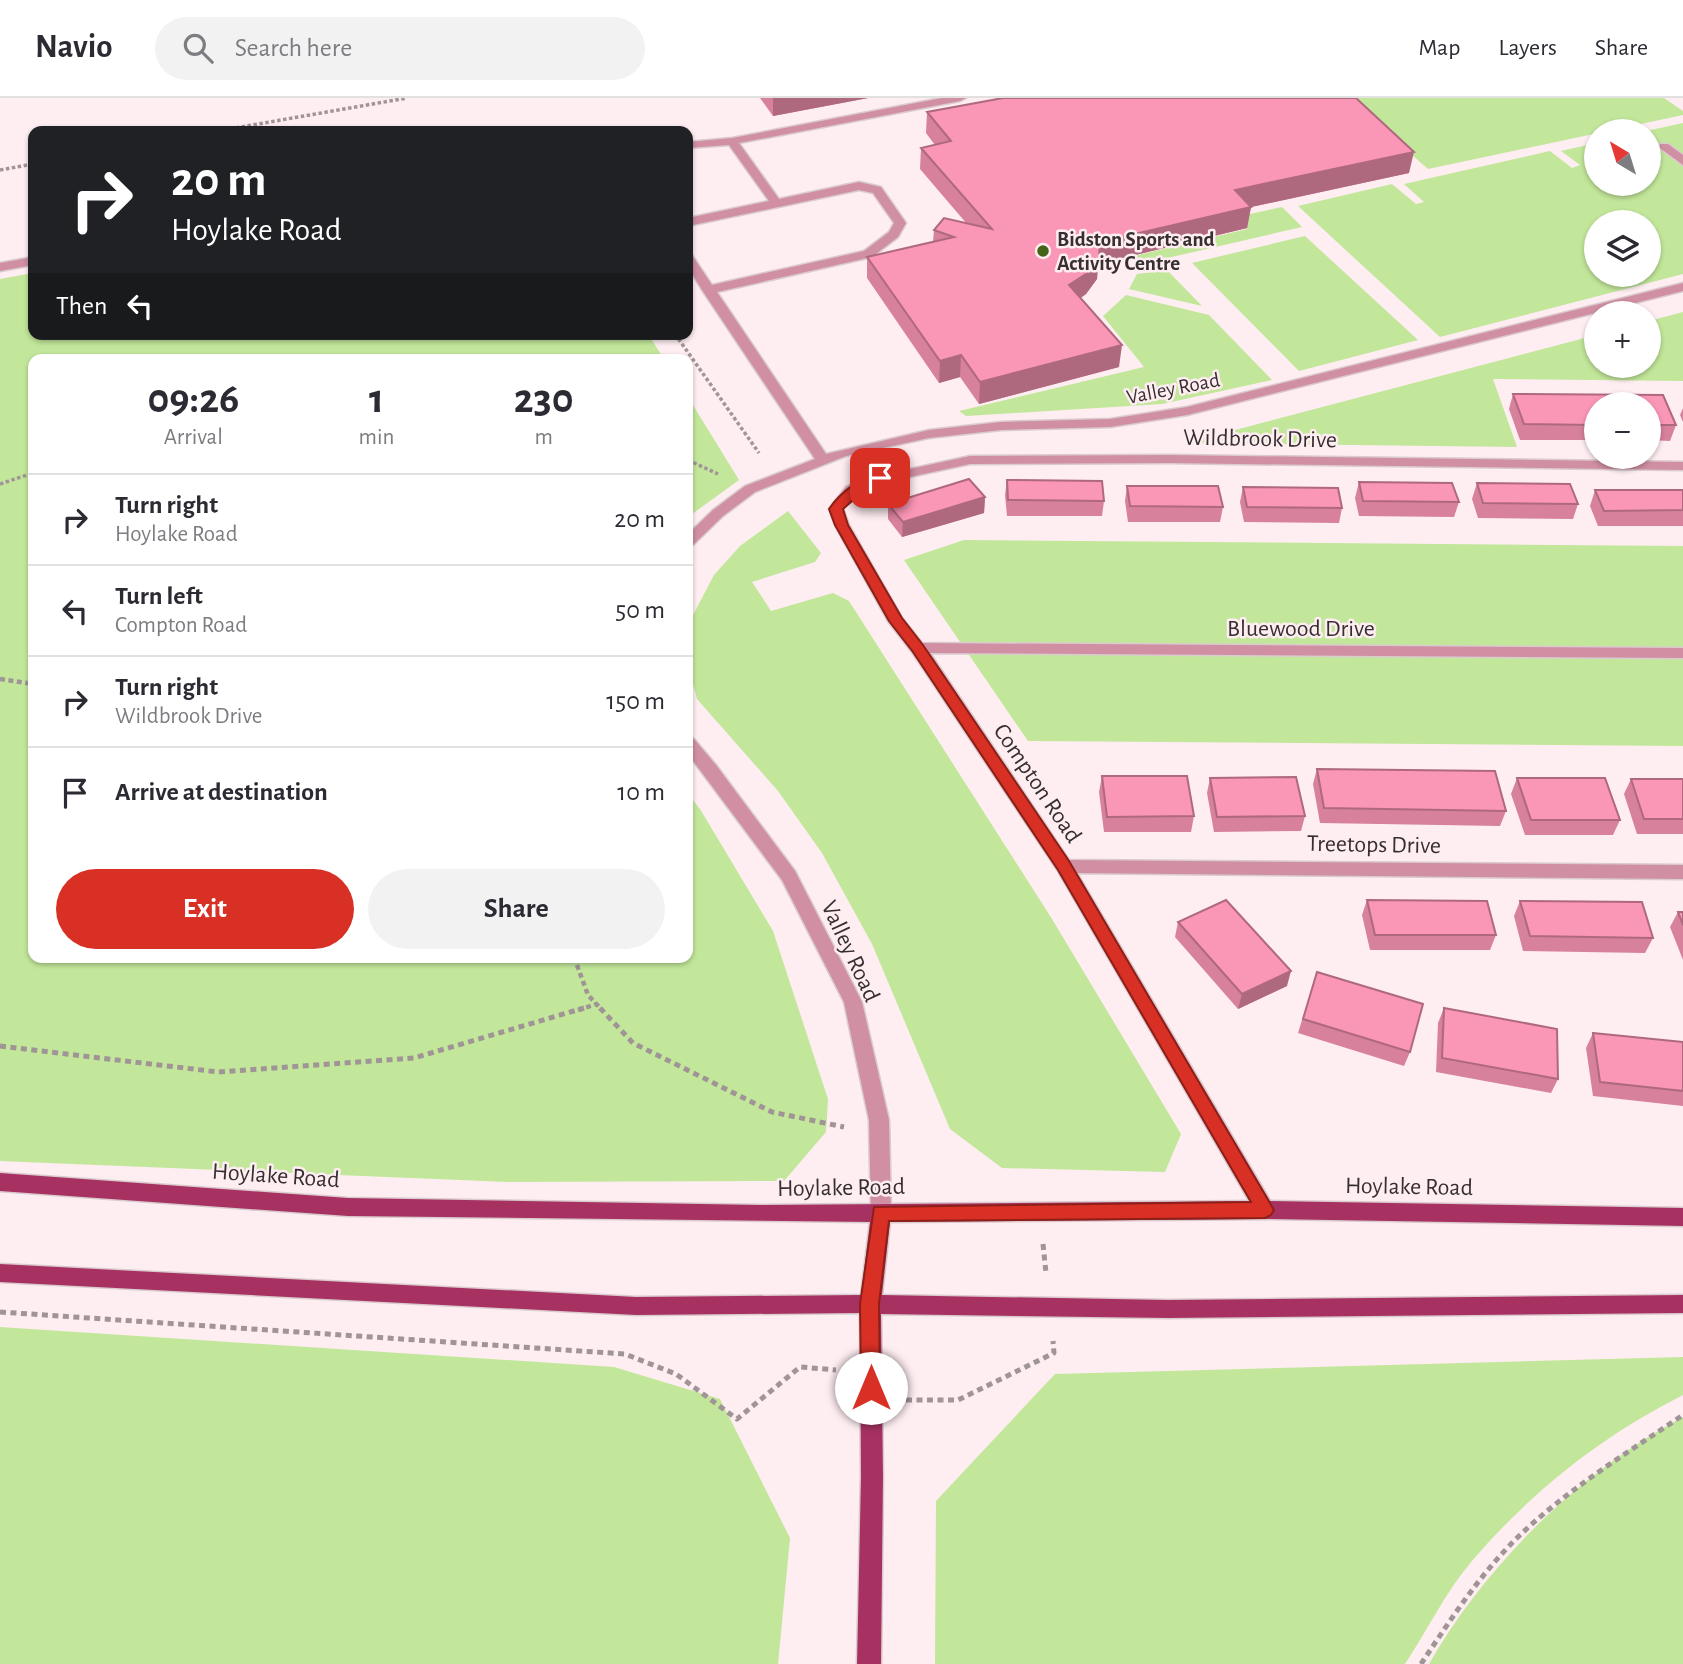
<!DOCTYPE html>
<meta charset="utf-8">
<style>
:root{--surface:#fff;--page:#f2f2f3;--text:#2b2b33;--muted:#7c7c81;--line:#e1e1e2;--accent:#d93025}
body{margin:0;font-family:"Alegreya Sans",sans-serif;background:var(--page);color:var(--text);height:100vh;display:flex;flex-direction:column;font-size:26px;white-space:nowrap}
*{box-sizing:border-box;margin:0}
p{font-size:23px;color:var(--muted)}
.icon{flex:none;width:38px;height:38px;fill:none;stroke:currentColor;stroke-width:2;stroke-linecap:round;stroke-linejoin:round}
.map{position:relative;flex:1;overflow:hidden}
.drawer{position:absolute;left:28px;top:256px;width:665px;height:609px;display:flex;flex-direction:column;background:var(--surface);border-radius:14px;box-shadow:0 2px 5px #0004}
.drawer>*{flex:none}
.hud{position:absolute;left:28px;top:28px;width:665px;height:214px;border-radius:14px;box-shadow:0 2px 5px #0004;background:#202124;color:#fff;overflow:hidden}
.needle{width:46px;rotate:322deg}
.tools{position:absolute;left:1584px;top:21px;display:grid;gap:14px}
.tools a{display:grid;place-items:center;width:77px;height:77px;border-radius:50%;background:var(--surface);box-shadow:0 2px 5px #0004;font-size:35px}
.pin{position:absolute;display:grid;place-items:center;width:60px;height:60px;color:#fff;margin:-30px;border-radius:14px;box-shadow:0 4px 10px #0006}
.me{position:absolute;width:77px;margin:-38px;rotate:0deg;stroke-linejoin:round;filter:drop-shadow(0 0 5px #0008)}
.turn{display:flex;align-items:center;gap:24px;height:147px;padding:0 28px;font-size:32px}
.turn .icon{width:91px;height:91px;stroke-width:2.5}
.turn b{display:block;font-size:49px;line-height:60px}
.then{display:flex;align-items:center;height:66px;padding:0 28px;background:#0003;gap:14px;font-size:26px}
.eta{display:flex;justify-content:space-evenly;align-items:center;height:119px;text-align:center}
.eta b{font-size:42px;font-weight:600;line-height:49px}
.button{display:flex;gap:14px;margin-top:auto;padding:14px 28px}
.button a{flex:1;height:80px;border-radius:42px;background:var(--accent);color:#fff;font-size:28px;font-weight:600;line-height:80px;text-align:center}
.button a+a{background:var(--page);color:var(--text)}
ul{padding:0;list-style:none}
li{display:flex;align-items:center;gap:21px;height:91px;padding:0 28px;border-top:2px solid var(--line)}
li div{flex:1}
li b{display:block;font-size:26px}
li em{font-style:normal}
header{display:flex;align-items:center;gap:42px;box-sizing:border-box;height:98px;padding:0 35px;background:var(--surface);border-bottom:2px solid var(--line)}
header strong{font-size:33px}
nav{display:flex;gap:38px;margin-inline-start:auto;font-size:24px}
.search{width:490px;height:63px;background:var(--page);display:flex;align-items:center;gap:18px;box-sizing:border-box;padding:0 24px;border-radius:38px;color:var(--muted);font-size:26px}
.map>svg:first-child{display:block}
</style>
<header>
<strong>Navio</strong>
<div class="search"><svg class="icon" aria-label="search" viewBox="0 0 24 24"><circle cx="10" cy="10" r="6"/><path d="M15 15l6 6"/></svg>Search here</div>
<nav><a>Map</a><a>Layers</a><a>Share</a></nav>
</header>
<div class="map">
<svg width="1683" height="1566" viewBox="0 0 1683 1566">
<rect width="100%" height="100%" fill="#feedf1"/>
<path fill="#c2e79a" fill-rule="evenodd" d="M1347 0H1664L1683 13V17L1428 71Z
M1683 25V176L1440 239 1298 108 1392 86 1416 106 1424 104 1404 86 1550 53 1572 70 1580 67 1561 53 1596 45V86H1648V33H1646ZM1596 124H1648V177H1596Z
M1282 109 1302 129 1137 167 1134 158 1247 131 1236 119Z
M1305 138 1418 242 1299 273 1192 165Z
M1167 172 1202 208 1129 191 1137 176Z
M33 175V236H648L664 261H33V859H688V696L700 711 773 833 828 1001 826 1034 784 1083 508 1084 0 1063V181Z
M1126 197 1209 217 1272 282 1162 306 966 318 959 313 1144 269 1103 218Z
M1683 214V283L1493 281 1517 349 1186 345 1596 237V268H1648L1649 223Z
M688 299 739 382 688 419Z
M788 413 821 455 815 464 752 484 771 513 833 495 849 503 1052 821 1181 1036 1165 1074 1002 1070 950 1031 872 846 822 755 778 693 697 601 688 567 691 521 714 477 740 448Z
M964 442 1683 448V648L1028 643 904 462Z
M0 1229 614 1269 720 1301 790 1440 778 1566H0Z
M1683 1259V1297C1600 1339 1532 1393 1472 1463 1446 1493 1427 1533 1405 1566H935L936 1403 1055 1276Z
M1683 1319V1566H1429C1486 1466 1581 1373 1683 1319Z"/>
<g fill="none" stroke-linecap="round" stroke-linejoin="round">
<defs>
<path id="minor" d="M942 0H966L960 3 739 45 779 101 859 84 881 89 906 125 898 139 872 159 717 194 826 356 929 332 1001 324 1110 321 1187 309 1683 185V193L1187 317 1110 329 1001 332 929 340 846 358 755 394 723 418 693 447 688 449V436L713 412 745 388 815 361 702 192 688 169V156L692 157 712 187 864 153 889 134 894 125 873 95 859 92 688 128V120L769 103 729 47 688 50V44L732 40Z
M1660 46H1668L1683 57V67L1660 50Z
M33 159V167L0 173V165Z
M1170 357 1683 364V372L1170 365 970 366 868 388 856 395 843 411 849 427 902 520 922 545 1683 550V560L930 555 1069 762 1683 767V781L1077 775 1272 1106 1275 1112 1272 1118 1265 1121 1258 1118 1058 773 912 554 888 523 835 427 829 411 846 389 859 382 970 358Z
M688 639 694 641 716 667 795 773 862 904 889 1022 891 1115 888 1121 881 1124 874 1121 871 1115 869 1022 844 904 782 782 688 656Z"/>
<path id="major" d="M0 1075 348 1100 761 1107 1265 1103 1683 1110V1128L1265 1121 890 1124 882 1197 1168 1202 1683 1197V1215L1168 1220 881 1216 883 1379 881 1566H857L861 1379 860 1215 636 1217 0 1184V1166L636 1199 861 1197 870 1124 348 1118 0 1093Z"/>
</defs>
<use href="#minor" stroke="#dacbce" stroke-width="3"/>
<use href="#major" stroke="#dacbce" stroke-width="3"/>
<path stroke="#a09497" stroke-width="3.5" stroke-dasharray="3.5 2.5" stroke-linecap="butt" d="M218 33 407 0
M0 72 33 66
M675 236 759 355
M688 362 718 376
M0 386 33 375"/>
<path stroke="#a09497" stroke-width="4.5" stroke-dasharray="5 3.5" stroke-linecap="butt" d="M0 581 33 586
M574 859 588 897 602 912
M578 912 597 906"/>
<path stroke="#a09497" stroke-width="5" stroke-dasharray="6 4.5" stroke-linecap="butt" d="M600 910 633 945 772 1014 844 1029
M0 948 218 974 414 960 584 910
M1043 1146 1046 1175
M0 1214 625 1256 676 1276 737 1321 800 1269 836 1272
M906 1302H958L1054 1255 1053 1243
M1421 1566C1451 1521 1480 1476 1519 1438 1568 1391 1627 1355 1683 1317"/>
<use href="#minor" fill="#d08fa3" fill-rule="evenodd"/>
<use href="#major" fill="#a73262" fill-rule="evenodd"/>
</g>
<path fill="#d7819d" d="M760 0H868L773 18Z
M927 14 1409 75 1251 109 1247 130 1098 166 1097 181 1086 196 1081 200 1119 269 979 306 960 279 939 285 867 180V159L933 144 934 132 967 126 920 71 921 50 935 47 926 35Z
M1513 296 1663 297 1676 327 1670 343 1648 342V306H1596V342H1520L1509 311Z
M1683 310V324L1680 317Z
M1007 382 1104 403 1102 418H1007L1005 397Z
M1359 384 1459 404 1454 419 1359 418 1355 400Z
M1477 385 1578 406 1573 421 1478 420 1472 401Z
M1127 388 1223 409 1220 424H1128L1125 403Z
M1243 389 1342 410 1339 425 1244 424 1240 404Z
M1595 392H1683V428H1598L1590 408Z
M985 399 984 415 902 439 888 421V406Z
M1317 671 1506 713 1500 728 1320 725 1313 686Z
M1102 678 1194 718 1191 734H1104L1099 694Z
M1210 680 1305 718 1301 733 1214 734 1207 695Z
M1517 680 1620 722 1613 737H1525L1511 696Z
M1631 681H1683V736H1637L1624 696Z
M1367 802 1496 837 1490 852H1370L1362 817Z
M1520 803 1653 840 1645 855 1523 853 1514 818Z
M1678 814H1683V862L1670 829Z
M1178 824 1287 888 1238 911 1175 839Z
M1317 874 1410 954 1404 968 1298 935Z
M1444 910 1558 981 1551 995 1436 974 1438 925Z
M1593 935 1683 944V1008L1593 998 1586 950Z"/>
<path fill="#af697f" d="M773 0H868L773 18Z
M1414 54 1409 75 1251 109 1247 130 1098 166 1097 181 1086 196 1067 208 1069 187 1100 144 1235 92Z
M1122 247 1119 269 979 306 980 284Z
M961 257 960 279 939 285 940 263Z
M985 399 984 415 902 439 903 424Z
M1291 873 1287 888 1238 911 1242 896Z"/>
<path fill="#fa96b6" stroke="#af697f" stroke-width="2" d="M1003 0H1356L1414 54 1235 92 1251 109 1100 144 1099 159 1089 174 1069 187 1122 247 980 284 961 257 940 263 867 159 954 139 934 132 944 120 992 131 921 50 951 43 927 14Z
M1513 296 1663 297 1676 327H1648V306H1596V327L1524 326Z
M969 381 985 399 903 424 888 406Z
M1007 382 1102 383 1104 403 1008 402Z
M1359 384 1452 385 1459 404 1363 403Z
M1477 385 1570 386 1578 406 1483 405Z
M1127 388H1218L1223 409 1130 408Z
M1243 389 1338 390 1342 410 1247 409Z
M1595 392H1683V412L1604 413Z
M1317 671 1495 673 1506 713 1324 710Z
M1102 678H1187L1194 718 1107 719Z
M1296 679 1305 718 1217 719 1210 680Z
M1517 680H1605L1620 722H1531Z
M1631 681H1683V721H1644Z
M1226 802 1291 873 1242 896 1178 824Z
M1367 802 1487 803 1496 837H1375Z
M1520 803 1642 804 1653 840 1530 838Z
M1678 814H1683V827Z
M1317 874 1423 906 1410 954 1303 921Z
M1444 910 1557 931 1558 981 1442 960Z
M1593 935 1683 944V993L1600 984Z"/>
<path fill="#d93025" stroke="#8d1f18" stroke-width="2" d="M880 376 885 377V382L869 388 843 411 848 427 902 520 923 547 1069 763 1274 1112 1271 1117 1265 1120 889 1123 879 1206 880 1290 878 1296 871 1299 864 1296 861 1290 860 1206 874 1109 1251 1104 1058 772 913 554 889 523 835 427 829 411C842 392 859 381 880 376Z"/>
<circle fill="#446317" stroke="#feedf1" stroke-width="2.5" cx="1043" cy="153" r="7"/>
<g text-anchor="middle" stroke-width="5" stroke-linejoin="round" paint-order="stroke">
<g font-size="21" font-weight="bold" fill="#362f31" stroke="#feedf1" text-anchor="start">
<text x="1057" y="148">Bidston Sports and<tspan x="1057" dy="24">Activity Centre</tspan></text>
</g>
<g font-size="21" fill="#362f31" stroke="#feedf1">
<text transform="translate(1173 290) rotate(-11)" y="7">Valley Road</text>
</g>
<g font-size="24" fill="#362f31" stroke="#feedf1">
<text transform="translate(1260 340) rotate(1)" y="8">Wildbrook Drive</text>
<text x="1301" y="538">Bluewood Drive</text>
<text transform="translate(1038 685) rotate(56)" y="8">Compton Road</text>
<text transform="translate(1374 746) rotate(1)" y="8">Treetops Drive</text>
<text transform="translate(851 853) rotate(65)" y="8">Valley Road</text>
<text transform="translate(276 1077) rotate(4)" y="8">Hoylake Road</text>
<text transform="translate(1409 1088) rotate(1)" y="8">Hoylake Road</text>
<text transform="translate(841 1089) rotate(-1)" y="8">Hoylake Road</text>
</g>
</g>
</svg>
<div class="tools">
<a><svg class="needle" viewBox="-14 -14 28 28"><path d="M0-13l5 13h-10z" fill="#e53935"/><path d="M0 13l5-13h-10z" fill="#7c7c81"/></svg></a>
<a><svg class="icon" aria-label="layers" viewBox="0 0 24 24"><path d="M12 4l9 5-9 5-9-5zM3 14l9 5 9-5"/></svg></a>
<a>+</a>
<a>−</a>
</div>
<div class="pin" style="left:880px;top:380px;background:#d93025"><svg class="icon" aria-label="arrive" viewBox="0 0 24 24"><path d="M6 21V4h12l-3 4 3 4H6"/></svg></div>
<svg class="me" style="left:871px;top:1290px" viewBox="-20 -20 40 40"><circle r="19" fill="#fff"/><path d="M0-13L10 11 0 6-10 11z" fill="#d93025"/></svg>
<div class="hud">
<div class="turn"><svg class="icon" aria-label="right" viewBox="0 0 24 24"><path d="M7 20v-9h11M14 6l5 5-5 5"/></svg><div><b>20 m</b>Hoylake Road</div></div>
<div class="then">Then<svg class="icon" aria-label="left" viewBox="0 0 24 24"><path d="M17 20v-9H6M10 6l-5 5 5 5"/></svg></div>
</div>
<section class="drawer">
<div class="eta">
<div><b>09:26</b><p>Arrival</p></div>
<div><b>1</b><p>min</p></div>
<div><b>230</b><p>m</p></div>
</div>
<ul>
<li><svg class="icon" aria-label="right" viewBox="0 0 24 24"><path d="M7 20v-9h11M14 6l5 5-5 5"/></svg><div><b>Turn right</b><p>Hoylake Road</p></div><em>20 m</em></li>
<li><svg class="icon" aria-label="left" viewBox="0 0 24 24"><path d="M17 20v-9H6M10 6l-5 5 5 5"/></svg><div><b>Turn left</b><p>Compton Road</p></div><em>50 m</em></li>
<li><svg class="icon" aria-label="right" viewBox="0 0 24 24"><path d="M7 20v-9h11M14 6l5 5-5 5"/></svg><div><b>Turn right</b><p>Wildbrook Drive</p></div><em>150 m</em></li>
<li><svg class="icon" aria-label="arrive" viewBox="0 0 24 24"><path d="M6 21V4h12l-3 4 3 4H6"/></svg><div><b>Arrive at destination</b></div><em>10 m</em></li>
</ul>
<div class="button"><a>Exit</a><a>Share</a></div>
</section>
</div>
